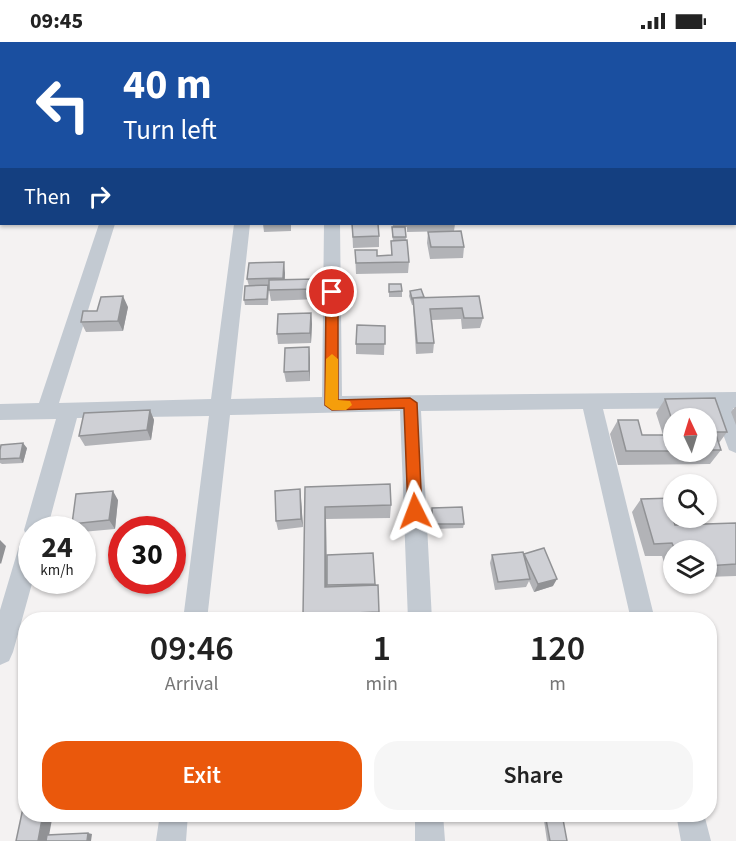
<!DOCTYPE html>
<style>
:root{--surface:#fff;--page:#f6f6f6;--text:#222;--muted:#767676;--accent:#ea580c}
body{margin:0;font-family:"Source Sans 3",sans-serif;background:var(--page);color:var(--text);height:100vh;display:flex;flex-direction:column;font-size:22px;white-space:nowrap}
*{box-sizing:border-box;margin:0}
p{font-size:20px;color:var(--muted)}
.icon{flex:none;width:33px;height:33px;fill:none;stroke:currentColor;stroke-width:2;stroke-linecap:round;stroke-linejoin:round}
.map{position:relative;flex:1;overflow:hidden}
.sheet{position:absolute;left:18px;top:570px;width:699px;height:210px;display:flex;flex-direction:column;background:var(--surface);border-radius:24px;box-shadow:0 2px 4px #0004}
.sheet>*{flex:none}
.top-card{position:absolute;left:0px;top:0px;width:736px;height:183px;box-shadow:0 2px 4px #0004;background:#1a4fa0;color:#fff;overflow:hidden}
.needle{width:39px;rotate:356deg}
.tools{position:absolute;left:663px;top:366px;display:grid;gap:12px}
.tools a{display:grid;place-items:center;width:54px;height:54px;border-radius:50%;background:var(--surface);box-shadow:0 2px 4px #0004;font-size:30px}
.speed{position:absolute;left:18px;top:474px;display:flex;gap:12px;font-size:30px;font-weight:700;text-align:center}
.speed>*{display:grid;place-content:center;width:78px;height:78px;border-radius:50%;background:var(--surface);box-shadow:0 2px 4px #0004;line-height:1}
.speed small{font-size:15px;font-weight:400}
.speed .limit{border:9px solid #d22;background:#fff;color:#111}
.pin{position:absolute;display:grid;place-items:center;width:51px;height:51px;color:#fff;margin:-26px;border:3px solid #fff;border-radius:50%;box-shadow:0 2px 6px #0007}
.me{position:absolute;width:66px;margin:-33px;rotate:357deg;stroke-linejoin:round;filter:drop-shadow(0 0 4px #0008)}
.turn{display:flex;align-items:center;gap:21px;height:126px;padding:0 24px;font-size:27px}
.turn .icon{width:78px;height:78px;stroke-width:2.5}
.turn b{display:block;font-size:42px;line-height:51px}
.then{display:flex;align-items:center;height:57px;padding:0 24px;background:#0003;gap:12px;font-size:22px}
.eta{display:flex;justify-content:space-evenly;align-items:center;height:102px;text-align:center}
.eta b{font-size:36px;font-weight:600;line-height:42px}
.button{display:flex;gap:12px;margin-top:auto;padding:12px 24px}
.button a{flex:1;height:69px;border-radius:24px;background:var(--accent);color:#fff;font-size:24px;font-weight:600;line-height:69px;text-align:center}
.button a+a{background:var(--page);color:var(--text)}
.status{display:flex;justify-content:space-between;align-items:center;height:42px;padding:0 30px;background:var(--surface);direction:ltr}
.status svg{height:16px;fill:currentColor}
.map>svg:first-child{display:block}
</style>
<div class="status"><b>09:45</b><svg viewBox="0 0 49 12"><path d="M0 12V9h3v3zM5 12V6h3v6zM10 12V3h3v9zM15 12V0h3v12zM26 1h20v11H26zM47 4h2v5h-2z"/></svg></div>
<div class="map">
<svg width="736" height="799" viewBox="0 0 736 799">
<rect width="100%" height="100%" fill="#f4f2f2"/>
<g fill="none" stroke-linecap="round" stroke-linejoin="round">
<path fill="#c3cad2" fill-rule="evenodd" d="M62 0H74L61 2Z
M162 0H174L161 2Z
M264 0H276L263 2Z
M403 0H415V2H403Z
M735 80H736V88H735Z
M2 134V147H0V135Z
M99 182H115L59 361 211 357 234 182H250L231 357 322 355 324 182H340L342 354 736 350V366H733L736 374V411L729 408 713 366 603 367 655 578H631L583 367 421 369 432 578H408L400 369 230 373 207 578H183L209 374 77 376 47 488H32L33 538 13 610 9 619 0 623V568L20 501 26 493 24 488 56 377 0 378V362L39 361Z
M160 772H188L186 799H156Z
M415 772H443L445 799H415Z
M676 772H704L711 799H681Z"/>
</g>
<path fill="#b2b3b7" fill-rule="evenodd" d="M223 0H257V1L223 2Z
M0 144H2V172H0Z
M263 182H291V189L264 190Z
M352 182 379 194V205L353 206Z
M393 182H455L454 189 407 190V185H405L406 199 409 220 408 231 356 232 355 208 377 214 391 213V199H393L392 191Z
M428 190 464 205 463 216 430 217 427 201Z
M285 231V238L316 237 317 257 271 259 269 248 268 263H245L244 258 249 244 247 237Z
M389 242 402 249V255H389Z
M410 249 424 256 479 254 483 276 480 286 462 287 461 277 432 278 434 301 433 311 416 312 413 263H412L409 254Z
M128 265 123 289 86 290 81 280 97 269Z
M311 271 312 282 311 301 278 302 277 292Z
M385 284 384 313 356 312V302Z
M310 316V339L286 340 284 330Z
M715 356 727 390 719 401 721 408 710 422 618 423 610 392 618 378H638L642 393H663L656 371 665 357ZM674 376H706V410H674Z
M735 365H736V383L731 370Z
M150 368 154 378 151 398 85 404 79 394Z
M27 406 23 421 2 422 0 421V408Z
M305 445 391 463 390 476 326 477 327 545V513L373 511 375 543 379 570V578H304L303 573Z
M300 447 303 485 278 488 276 479Z
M674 456V476H685L682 480H674L675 483 736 481V534L706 535V508H674V536H669L662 514H645L632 470 641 457Z
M118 458 115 487 82 490V488H76L72 482Z
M432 466 464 482 463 486 432 487 431 470Z
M524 512 553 544 534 550 529 539 526 545 495 548 490 521 492 513Z
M543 772H562L567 799H547Z"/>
<path fill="#919295" d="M284 220 285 231 284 247 283 236Z
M123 254 128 265 123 289 118 279Z
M311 271 312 282 311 301 310 291Z
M309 305 310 316V339L309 329Z
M150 368 154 378 151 398 147 388Z
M23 401 27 406 23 421 20 416Z
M300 447 301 456 303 485 301 477Z
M113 449 118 458 115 487 109 478Z
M325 465 326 477 327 556 325 545Z
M0 498 6 504 1 522 0 521Z
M557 537 553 544 534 550 538 542Z
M43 772H53L48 799H38Z
M88 791 92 792 91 799H87Z"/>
<path fill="#cfd0d5" stroke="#919295" stroke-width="1.5" d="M326 0H336L337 2H326Z
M506 0H518V2H507Z
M0 72H2V82H0Z
M0 144H2V161H0Z
M352 182H378L379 194 353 195Z
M392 185H405L406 195H393Z
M461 189 464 205H431L428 190Z
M407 198 409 220 356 221 355 208H377V214L392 213 391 199Z
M284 220 283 236 247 237 249 221Z
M316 237V247L269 248V238Z
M389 242H401L402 249 389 250Z
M268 243 267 257 244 258 245 244Z
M421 247 424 255 413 256 412 257 410 249Z
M123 254 118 279 81 280 83 269H97L101 255Z
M479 254 483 276H464L462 266 430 267 434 301H417L413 256Z
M311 271 310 291 277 292 278 272Z
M357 283 385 284V302H356Z
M309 305V329L284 330 285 306Z
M715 356 727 390H715L721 408H706V376H674V384L665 357Z
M150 368 147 388 79 394 84 371Z
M618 378H638L642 393H674V409H626Z
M23 401 20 416 0 417V408L1 403Z
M390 442 391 463 325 465V545L378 543 379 570 303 573 305 445Z
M300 447 301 477 276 479 275 449Z
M113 449 109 478 72 482 76 452Z
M674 456V468H670L675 483 736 481V522L706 524V508H675L672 501 654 502 641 457Z
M462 465 464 482H433L432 466Z
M544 506 557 537 538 542 524 512Z
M523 510 530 537 498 540 492 513Z
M373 511 375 542 327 543V513Z
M26 752V772H43L38 799H16Z
M545 772H562L567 799H550Z
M88 791 87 799H46L47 793Z"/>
<path fill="#ea580c" stroke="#983908" stroke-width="1.5" d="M332 245 338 250V358L410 356 417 361 422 469 420 474 415 476 410 474 408 469 404 366 332 368 325 363 326 250Z"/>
<path fill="#f59e0b" d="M332 312 338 317V358L350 359 352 363 346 368H332L325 363 326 317Z"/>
</svg>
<div class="tools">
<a><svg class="needle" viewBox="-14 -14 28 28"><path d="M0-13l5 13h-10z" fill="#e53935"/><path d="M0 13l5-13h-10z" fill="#767676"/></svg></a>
<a><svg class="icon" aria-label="search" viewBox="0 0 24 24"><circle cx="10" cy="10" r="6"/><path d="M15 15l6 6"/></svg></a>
<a><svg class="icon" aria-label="layers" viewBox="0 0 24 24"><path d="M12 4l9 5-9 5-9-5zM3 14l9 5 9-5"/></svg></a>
</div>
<div class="speed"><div>24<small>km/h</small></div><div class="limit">30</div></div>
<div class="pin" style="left:332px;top:250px;background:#d93025"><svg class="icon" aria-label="arrive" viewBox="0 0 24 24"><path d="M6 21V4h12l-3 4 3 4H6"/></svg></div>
<svg class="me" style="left:415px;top:469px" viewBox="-20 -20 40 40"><path d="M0-17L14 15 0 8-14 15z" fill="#ea580c" stroke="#fff" stroke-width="4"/></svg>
<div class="top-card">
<div class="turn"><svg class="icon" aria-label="left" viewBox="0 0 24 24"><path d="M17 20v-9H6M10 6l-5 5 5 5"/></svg><div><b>40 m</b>Turn left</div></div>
<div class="then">Then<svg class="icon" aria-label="right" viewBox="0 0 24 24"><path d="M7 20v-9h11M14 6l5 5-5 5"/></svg></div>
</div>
<section class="sheet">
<div class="eta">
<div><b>09:46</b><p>Arrival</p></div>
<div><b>1</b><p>min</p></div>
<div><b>120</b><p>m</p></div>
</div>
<div class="button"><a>Exit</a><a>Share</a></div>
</section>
</div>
